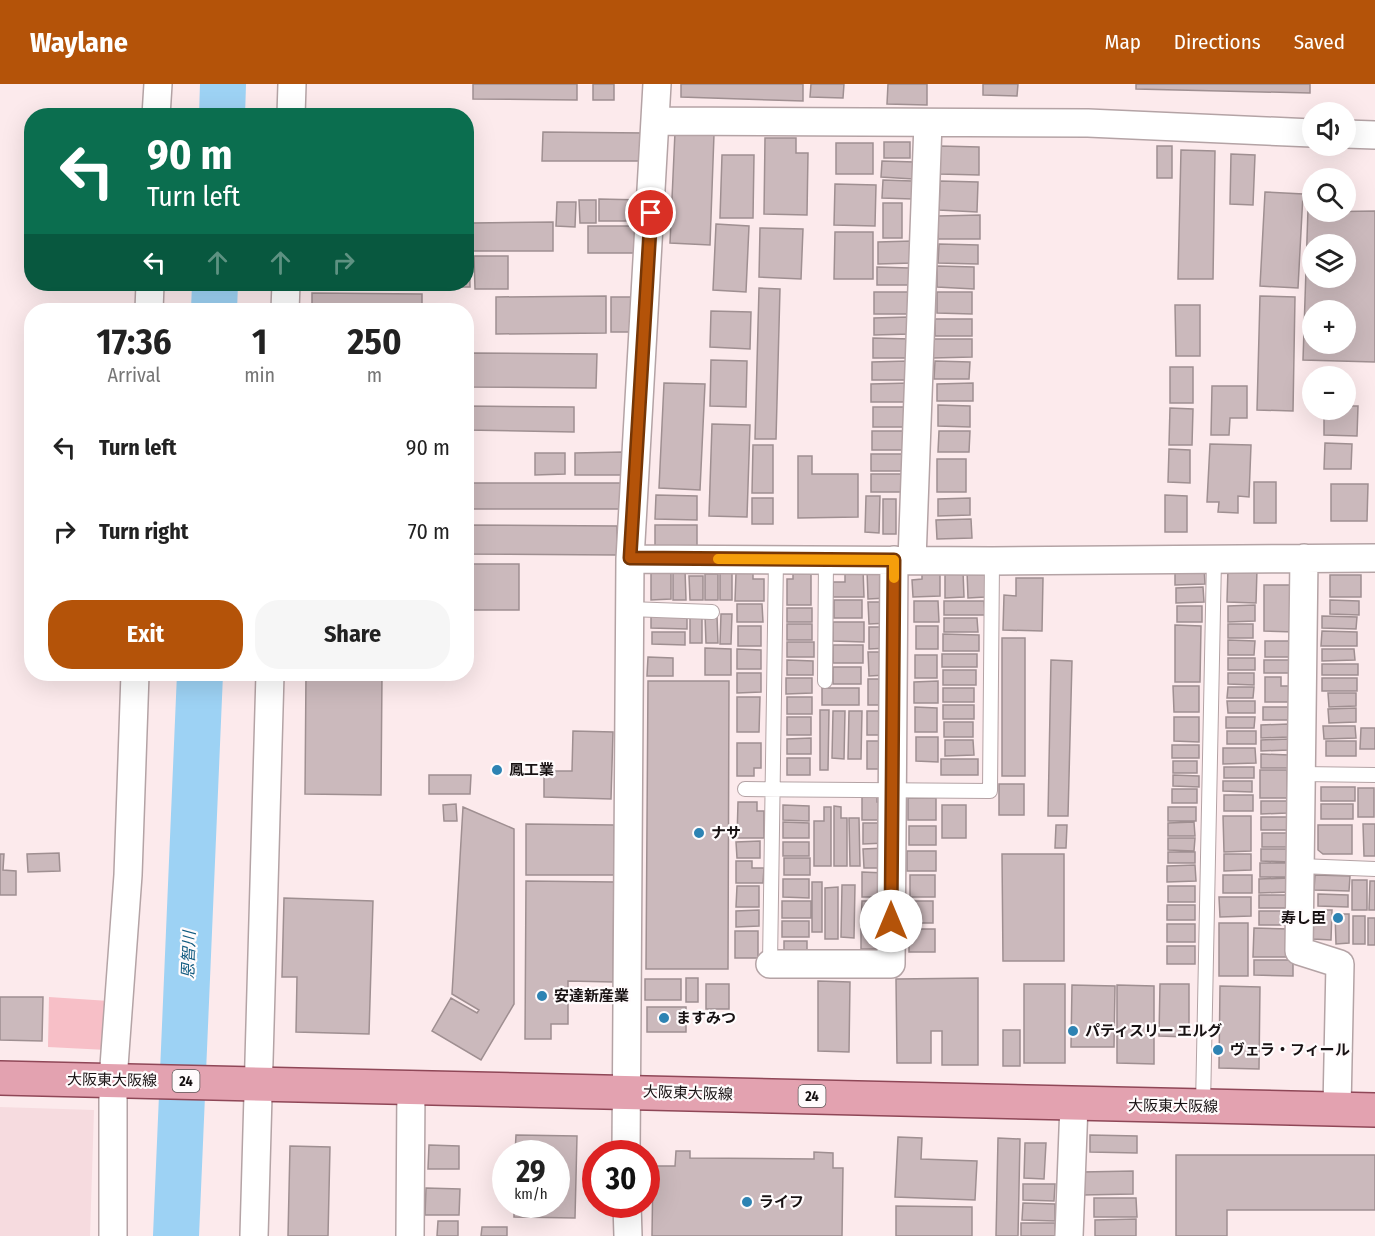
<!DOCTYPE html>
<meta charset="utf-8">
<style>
:root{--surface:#fff;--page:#f6f6f6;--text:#222;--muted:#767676;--accent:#b45309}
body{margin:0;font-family:"Fira Sans Condensed","Noto Sans JP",sans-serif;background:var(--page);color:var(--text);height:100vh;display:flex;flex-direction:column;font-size:22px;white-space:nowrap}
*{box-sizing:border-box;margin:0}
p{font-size:20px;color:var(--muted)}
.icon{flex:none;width:33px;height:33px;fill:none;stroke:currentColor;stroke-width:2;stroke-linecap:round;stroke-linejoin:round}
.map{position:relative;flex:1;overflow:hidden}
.side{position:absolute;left:24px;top:219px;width:450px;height:378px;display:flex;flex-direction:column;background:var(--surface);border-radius:24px;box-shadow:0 6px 24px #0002}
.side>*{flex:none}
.top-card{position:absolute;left:24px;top:24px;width:450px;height:183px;border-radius:24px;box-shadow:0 6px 24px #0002;background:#0b6e4f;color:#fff;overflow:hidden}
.fabs{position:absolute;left:1302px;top:18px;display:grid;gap:12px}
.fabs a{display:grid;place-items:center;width:54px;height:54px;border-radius:50%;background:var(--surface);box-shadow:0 6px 24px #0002;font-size:30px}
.speed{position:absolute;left:492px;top:1056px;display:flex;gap:12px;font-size:30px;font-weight:700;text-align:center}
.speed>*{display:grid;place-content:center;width:78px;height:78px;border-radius:50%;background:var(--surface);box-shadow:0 6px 24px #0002;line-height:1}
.speed small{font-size:15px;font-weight:400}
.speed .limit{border:9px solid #d22;background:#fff;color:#111}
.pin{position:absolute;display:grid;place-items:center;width:51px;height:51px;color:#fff;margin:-26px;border:3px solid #fff;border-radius:50%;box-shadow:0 2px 6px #0007}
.me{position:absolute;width:66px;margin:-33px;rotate:0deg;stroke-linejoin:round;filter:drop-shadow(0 0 4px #0008)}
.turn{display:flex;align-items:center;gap:21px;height:126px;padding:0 24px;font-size:27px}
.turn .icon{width:78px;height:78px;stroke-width:2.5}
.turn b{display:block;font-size:42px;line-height:51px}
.lanes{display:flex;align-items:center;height:57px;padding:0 24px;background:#0003;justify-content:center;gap:30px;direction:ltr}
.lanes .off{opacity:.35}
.eta{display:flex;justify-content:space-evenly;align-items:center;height:102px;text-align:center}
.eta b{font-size:36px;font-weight:700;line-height:42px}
.action{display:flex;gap:12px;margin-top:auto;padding:12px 24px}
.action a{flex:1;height:69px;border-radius:24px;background:var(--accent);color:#fff;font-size:24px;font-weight:700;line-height:69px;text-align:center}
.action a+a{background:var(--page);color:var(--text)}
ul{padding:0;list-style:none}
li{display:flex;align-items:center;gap:18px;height:84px;padding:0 24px}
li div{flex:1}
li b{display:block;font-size:22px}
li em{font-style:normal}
header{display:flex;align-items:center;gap:36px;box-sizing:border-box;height:84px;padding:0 30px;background:var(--accent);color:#fff}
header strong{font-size:28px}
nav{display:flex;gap:33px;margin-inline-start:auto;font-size:21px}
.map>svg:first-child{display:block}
</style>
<header>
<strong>Waylane</strong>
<nav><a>Map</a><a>Directions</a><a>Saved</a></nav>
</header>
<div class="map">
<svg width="1375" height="1152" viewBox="0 0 1375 1152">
<rect width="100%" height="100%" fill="#fceaec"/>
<path fill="#f6dbdf" d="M0 1023 94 1026 90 1152H0Z"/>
<path fill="#f7bfc7" d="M49 913 109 917 107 966 48 963Z"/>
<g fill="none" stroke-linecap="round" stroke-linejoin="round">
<path stroke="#9dd2f4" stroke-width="46" d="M222 32 223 0
M214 226 215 200
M176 1152 200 590"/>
</g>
<path fill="#cbb9bc" stroke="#9f8f91" stroke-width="1.5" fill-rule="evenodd" d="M473 0H577V16L473 15Z
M593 0H614V16H593Z
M681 0H803V17L681 13Z
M811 0H844L843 14 810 13Z
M888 0H927V21L887 20Z
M983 0H1018L1017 12 983 11Z
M1136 0H1310V9L1136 5Z
M543 48 645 49V77H542Z
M675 48 714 50 710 161 670 159Z
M765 54H796V69H808L807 131 764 130Z
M884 58H910V74H884Z
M836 59H873V90H836Z
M940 62 979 63V91L939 90Z
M1157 62H1172V94H1157Z
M1181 66 1215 67 1213 195H1178Z
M1231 70 1255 71 1253 121 1230 120Z
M722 71H754L753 134H720Z
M882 77 914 78 913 95 881 93Z
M883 96 912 97V115L882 114Z
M940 97 978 98 977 128 939 126Z
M835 100 876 101 875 142 834 141Z
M1265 108 1303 110 1298 204 1260 202Z
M599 115 642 116V137H599Z
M579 116H596V139H580Z
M557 118H576L575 143 556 142Z
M883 119H902V154H883Z
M1308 125H1312V128L1375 127V278L1303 276ZM1312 160H1346V194H1312ZM1312 226H1346V260H1312Z
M980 131V155H938V132Z
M553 138V167H473V139Z
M716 140 749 142 746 208 713 206Z
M588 142H639V169H588Z
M760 144 803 145 801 195 759 193Z
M835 148H873V195H834Z
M466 157H469L470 203H430V200H466Z
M912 157V179L878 180V158Z
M939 160 978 161V180L938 179Z
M474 172H508V205H475Z
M937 182 974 183V205L937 203Z
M877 183 909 184V201H877Z
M317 200H382V204H317Z
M385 200H426V204L385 203Z
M759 204 780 205 776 355H755Z
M874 208H910V230H874Z
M937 208H972V230L937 229Z
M312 209 422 210V226H312Z
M606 212V249L496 250V213Z
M1260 212 1295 213 1293 327 1257 326Z
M611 213H634L633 248H611Z
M1175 221H1200V272H1176Z
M711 227 751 228 750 265 710 263Z
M909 233 910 250 874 251V234Z
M935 235H972V252H935Z
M873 254 910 255V274H873Z
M933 255H972V273L933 274Z
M473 269 597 270 596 304 472 303Z
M711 276 747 277 746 323 710 322Z
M908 277 909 296H872V278Z
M935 277 970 278 969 295H934Z
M1170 283H1193V319H1170Z
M664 299 705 300 700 406 659 404Z
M910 299V318H871V300Z
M973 299V317H937V300Z
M1212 302H1247V334H1230L1229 351H1211Z
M938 321 970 322V343L938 342Z
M466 322 574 323V348L466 346Z
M1346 322H1358L1357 352 1324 351V326H1346Z
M873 323H908V343H873Z
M1170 324 1193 325 1192 361H1169Z
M712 340 750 341 747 433 709 432Z
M872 347H909V366H872Z
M939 347H970L969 368H938Z
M1325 359 1352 360 1351 385H1324Z
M1210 360 1251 361 1249 413 1238 412V429L1218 428 1219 418H1207Z
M753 361H773V409H752Z
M1169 365 1190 366V399L1168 398Z
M623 368 624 391H575V369Z
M535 369H565V390L535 391Z
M871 370H907V387H871Z
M798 372H812V390H858V433L798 434Z
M937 375H966V408H937Z
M871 390H908V408H871Z
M1254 398H1276V439H1254Z
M466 399H626V425H466Z
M1331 400H1368L1367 437H1331Z
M656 411 697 412V436L655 435Z
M1165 411 1187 412V448H1165Z
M866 412H880L879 449 865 448Z
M752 414H773V440H752Z
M970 414V431L938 432V415Z
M883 415H896V450H883Z
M971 435 972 454 937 455 936 436Z
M466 441 617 442V471L466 470Z
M655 441H697V464H655Z
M466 480H519V526H466Z
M1204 483 1205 500 1175 501V484Z
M1228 484 1257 485 1256 519 1227 518Z
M863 485 864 513H833V498H845V486Z
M887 485V514L868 515 867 486Z
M940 485V512L913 513 912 496 922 495V486Z
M685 486 686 516H673V487Z
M985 486V513L968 514 967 487Z
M963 487 964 513 945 514V488Z
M651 488H671V515L651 516Z
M793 488H811V521H787V495H793Z
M720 489H732V516H720Z
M736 489H753V495H764V517H735Z
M705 490H718V516H705Z
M1330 491H1361V513H1330Z
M689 492H703V516H690Z
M1016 494H1043L1042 547 1003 546 1004 511 1016 512Z
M1264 501H1294V548L1264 547Z
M1203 503 1204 518 1176 519V504Z
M834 516H862V534H834Z
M1330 516 1359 517V531L1330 530Z
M914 517H938L939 538H914Z
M944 517H984L985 531H944Z
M868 518H889V539L869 540Z
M737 520H762L763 538H737Z
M1255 521V537L1228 538V522Z
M1177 522H1202V538H1177Z
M787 524H812V538H787Z
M721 530H732L731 560H720Z
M651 531H687V545L651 544Z
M690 531 702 532V559H690Z
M705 532H717L718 559H706Z
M1322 532 1357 533 1356 545 1322 544Z
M944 534H977L978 548H944Z
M833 538H864V558L833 557Z
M787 540H812V556H787Z
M1228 540H1253V554H1228Z
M1175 541 1201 542 1200 598H1175Z
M738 542H761V562H738Z
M916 542H938V565H916Z
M869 543H888L889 564 869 565Z
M1322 547 1357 548V562H1321Z
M652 548H685V561L652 560Z
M943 550 979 551V567H943Z
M1002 554H1025V692H1002Z
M1228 556 1255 557 1254 571H1228Z
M1265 557H1293V573H1265Z
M787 558H814V573H787Z
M833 561H863V579H833Z
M705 564 731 565V591H705Z
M737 565 761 566V585H737Z
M1322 565H1354L1355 576 1322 577Z
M868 568H887V591L869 592Z
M942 570H977V583H942Z
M915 571H937V594H915Z
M648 573 673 574V592H647Z
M1228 574H1255V586H1228Z
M787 576 813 577V591H787Z
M1051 576 1072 577 1068 732H1048Z
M1264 576H1293V589H1264Z
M1322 580H1358V591H1322Z
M833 583H861V600H833Z
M943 586H976V601H943Z
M737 589H761V608L737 609Z
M1228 589H1254V601L1228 600Z
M306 590H382L381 711 305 710Z
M1265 593H1281V602H1294V618H1265Z
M786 594H812V609L786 610Z
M1322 594H1357V607H1322Z
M868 595H887V621H868Z
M648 597H729L728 885H646Z
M938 597V619H914V598Z
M1173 602H1199V628H1174Z
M1228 603H1254L1253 614H1227Z
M822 604H859V621H822Z
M943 604H974V618H943Z
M1328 609H1356V622L1329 623Z
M737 613H760L759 648H737Z
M787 613H812V630H787Z
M1227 617H1255V629H1228Z
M943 621H974V635H943Z
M915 623 937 624V648H915Z
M1263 623H1292V636H1263Z
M1356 624V638L1329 639 1328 625Z
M820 626H829L828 686H820Z
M833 627H845L844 675 832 674Z
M849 627H862L861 675H848Z
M867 627H886V651H867Z
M787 633H811V651H787Z
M1174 633H1199V658L1174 657Z
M1226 633H1255L1254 644H1226Z
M944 638H973V653H944Z
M1289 640V653L1261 654V641Z
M1323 642H1355L1356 654 1324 655Z
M1361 644H1375V665H1360Z
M573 647 613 648 611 715 544 713V687H572Z
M1227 647H1256V660H1227Z
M916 653H938V678L916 677Z
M811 654V670H787V655Z
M1289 655V666L1261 667V656Z
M945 656H973L974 671 945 672Z
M867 657H887V685H867Z
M1326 657H1356V672H1326Z
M737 659H761V684H754V692H737Z
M1172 661H1199V674H1172Z
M1223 664H1255L1256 679 1223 680Z
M1261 670 1289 671 1288 684H1261Z
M787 674H810V691H787Z
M941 675H978V691H941Z
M1173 677H1197V689H1173Z
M1224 683H1254V694H1224Z
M1260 686H1287V714H1260Z
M429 691H471L470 710H429Z
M1173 691 1199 692V703L1173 702Z
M1223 697H1252V708L1223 707Z
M999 700H1024V731H999Z
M1321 703H1355V717H1321Z
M1358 704H1374V733H1358Z
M1172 705H1197V719H1172Z
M1224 711H1253V727H1224Z
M862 713H877V718H886V736H862Z
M908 714H936V736H908Z
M1261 717H1287V729L1261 730Z
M738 718H757V727H764V754H737Z
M456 720 457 737H444L443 721Z
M1321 720H1353V735H1321Z
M783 721 809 722V737L783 736Z
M942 721H966V754H942Z
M834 722 841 723V734H847V782H834Z
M463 723 514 745V920L481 976 432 947 451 914 477 929 479 926 452 910Z
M824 723H831V782H814V737H824Z
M1168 723H1196V737H1168Z
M1223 732H1251V767L1224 768Z
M1261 733H1288V746H1261Z
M849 734H859L860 782H850Z
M783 738 809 739V754H783Z
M1194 738 1195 752H1168V739Z
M863 739H886V759L863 760Z
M526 740 614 741V791H526Z
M1363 740H1375V772H1364Z
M1056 741H1067L1066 764H1055Z
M1318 741H1352V770H1323L1318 766Z
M909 742H936V761H909Z
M1262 749H1287V763H1262Z
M1168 754H1195L1194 767 1168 766Z
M760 757V774H737L736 758Z
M783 758H809V772H783Z
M886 764 887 784H864L863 765Z
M1261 765H1290V778L1261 777Z
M907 767H936V787H907Z
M1168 768H1195V779H1168Z
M59 769 60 787 28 788 27 770Z
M0 770H4L3 786 16 787V811H0Z
M1002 770H1064V877H1003Z
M1224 770H1251V786L1224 787Z
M784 774H810V791H784Z
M736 777H752V784H764L763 799H736Z
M1260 779H1287L1286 793H1260Z
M1195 781 1196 797 1167 798V782Z
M862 788 885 789V813H862Z
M910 791H935V813H910Z
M1223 791H1252V809H1223Z
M1315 791 1350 792 1349 807 1314 806Z
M1290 794V808L1259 809V795Z
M783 795H809V814L783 813Z
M1352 796H1367V826H1352Z
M526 797 614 798 613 898 568 897V940H551V955H525Z
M1370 797H1375V826H1369Z
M812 798H822V848H812Z
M842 801H855L854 854 841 853Z
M737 802H759V823H736Z
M1168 802H1195V818H1168Z
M838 803V855H825V804Z
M1318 810 1348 811V823L1318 822Z
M1259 811H1290V824H1259Z
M1219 813H1251V832L1220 833Z
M284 814 373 817 369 950 296 948 297 893H282Z
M782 817H811V834H782Z
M862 817H886V841H861Z
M907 817H933V839H908Z
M1167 821H1195V836H1167Z
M759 826V842L736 843V827Z
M1314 826H1332L1331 856 1313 855Z
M1259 827H1290V841H1259Z
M1335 830H1349V859L1336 860Z
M1353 832H1365V860H1353Z
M1368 834H1375V861H1368Z
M782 837H809V853H782Z
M1219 839H1248V892H1219Z
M1167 840H1195V858H1167Z
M1254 844 1289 845 1288 873H1253Z
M861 845H885L886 865H861Z
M909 845H935V868H909Z
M735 847H758V874H735Z
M784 857H807V873H784Z
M1167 862H1195V880H1167Z
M1254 876H1293V892L1254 891Z
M686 894H698V918H686Z
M978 894V981H942V947H931V979H897L896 895Z
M645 895H681V916H645Z
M818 897 850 898 849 968 818 967Z
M706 900H729V925H706Z
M1024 900H1065V979H1024Z
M1160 900H1189V953L1159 952Z
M1072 901 1115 902 1114 963H1071Z
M1117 901 1154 902V980L1117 979Z
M1220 902 1260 903 1259 985 1219 984Z
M0 913H43L42 957 0 956Z
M647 923H686V948H647Z
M1003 946H1020V982H1003Z
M516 1051 577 1052 575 1134 514 1133V1120H556V1070H515Z
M1090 1051 1137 1052V1069L1090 1068Z
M898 1053 922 1054 921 1075 977 1077 975 1116 895 1113Z
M998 1054 1020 1055 1018 1152H996Z
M1025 1059H1046L1044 1095 1024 1094Z
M429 1061 459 1062V1085H428Z
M290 1062 330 1063 328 1152H288Z
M676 1067H690V1074L814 1075V1068L833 1069V1084H843L842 1152H652L653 1082H675Z
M1176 1071H1375V1126H1227V1152H1176Z
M1133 1087V1110L1082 1111V1088Z
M1023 1100H1055L1054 1117 1023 1116Z
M426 1104 460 1105 459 1131H425Z
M1094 1114H1136L1137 1133H1094Z
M1023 1119 1055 1120V1137L1022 1136Z
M896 1122 972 1123V1152H896Z
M1136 1135V1152H1095V1136Z
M438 1137H458V1152H437Z
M1021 1139H1055V1152H1021Z
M482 1143H507V1152H481Z"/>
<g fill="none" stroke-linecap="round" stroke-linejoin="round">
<defs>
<path id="lane" d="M629 525 712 528
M825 597 826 476
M1301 690 1375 691
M745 705 990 707 992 477
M1300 782 1375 785
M770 880 776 475
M1203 1022 1214 475"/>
<path id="street" d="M156 32 158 0
M291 32 292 0
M656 37 1088 39 1312 49
M1346 50 1375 51
M149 226 150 200
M285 226 286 200
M1304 474 1299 867 1340 880 1337 1024
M630 475 992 477 1375 474
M912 476 928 39
M770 880H891L894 476
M626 1070 630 475 657 0
M627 1120 628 1152
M113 1152V996L128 791 135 590
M254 1152 270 590
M410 1152 411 1001
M1069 1152 1074 1020"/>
<path id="primary" d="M0 994 1375 1026"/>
</defs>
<use href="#lane" stroke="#b4a3a5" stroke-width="16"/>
<use href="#street" stroke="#b4a3a5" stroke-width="30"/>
<use href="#primary" stroke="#8f4757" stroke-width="36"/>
<use href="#lane" stroke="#fff" stroke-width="14"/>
<use href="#street" stroke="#fff" stroke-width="27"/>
<use href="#primary" stroke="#e3a2b0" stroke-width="33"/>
</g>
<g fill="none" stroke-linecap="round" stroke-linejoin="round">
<defs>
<path id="route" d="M651 129 630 474 894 476 891 837"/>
</defs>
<use href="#route" stroke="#753606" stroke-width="15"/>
<use href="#route" stroke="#b45309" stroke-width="10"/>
<path stroke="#f59e0b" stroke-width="10" d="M718 475 894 476V494"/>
</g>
<g fill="#2d83b3" stroke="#fffbfc" stroke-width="2">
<circle cx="497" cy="686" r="6"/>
<circle cx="699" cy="749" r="6"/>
<circle cx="1338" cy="834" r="6"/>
<circle cx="542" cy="912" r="6"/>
<circle cx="664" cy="934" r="6"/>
<circle cx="1073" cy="947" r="6"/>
<circle cx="1218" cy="966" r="6"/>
<circle cx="747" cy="1118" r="6"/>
</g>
<g text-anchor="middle" stroke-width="4.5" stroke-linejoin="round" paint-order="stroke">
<g fill="#fffbfc" stroke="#5d5758" stroke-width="1.5">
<rect x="172.5" y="986" width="27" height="22" rx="4.5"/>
<rect x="798.5" y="1001" width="27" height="22" rx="4.5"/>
</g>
<g font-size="14" font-weight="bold" fill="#171112">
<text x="186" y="1002">24</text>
<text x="812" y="1017">24</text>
</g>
<g font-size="15" font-weight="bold" fill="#171112" stroke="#fffbfc" text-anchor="start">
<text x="509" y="691">鳳工業</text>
<text x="711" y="754">ナサ</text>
<text x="1326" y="839" text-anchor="end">寿し臣</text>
<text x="554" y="917">安達新産業</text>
<text x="676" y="939">ますみつ</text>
<text x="1085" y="952">パティスリー エルグ</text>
<text x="1230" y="971">ヴェラ・フィール</text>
<text x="759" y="1123">ライフ</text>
</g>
<g font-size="15" fill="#171112" stroke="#fffbfc">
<text transform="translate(112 996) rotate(1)" y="5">大阪東大阪線</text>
<text transform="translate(688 1009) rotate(2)" y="5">大阪東大阪線</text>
<text transform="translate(1173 1022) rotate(1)" y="5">大阪東大阪線</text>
</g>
<g font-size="16" font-style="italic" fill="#115b80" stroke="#fffbfc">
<text transform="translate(188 871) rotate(-88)" y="6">恩智川</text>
</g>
</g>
</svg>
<div class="fabs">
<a><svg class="icon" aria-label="sound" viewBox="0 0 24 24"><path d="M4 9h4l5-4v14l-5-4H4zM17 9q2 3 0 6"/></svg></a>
<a><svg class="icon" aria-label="search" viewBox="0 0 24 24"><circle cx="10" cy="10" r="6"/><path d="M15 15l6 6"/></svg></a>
<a><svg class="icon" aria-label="layers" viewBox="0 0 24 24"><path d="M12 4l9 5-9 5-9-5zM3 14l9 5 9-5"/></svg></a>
<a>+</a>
<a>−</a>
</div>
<div class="speed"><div>29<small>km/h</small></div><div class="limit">30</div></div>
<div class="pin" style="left:651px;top:129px;background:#d93025"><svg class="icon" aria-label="arrive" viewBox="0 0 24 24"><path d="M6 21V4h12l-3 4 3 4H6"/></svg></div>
<svg class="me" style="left:891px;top:837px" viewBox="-20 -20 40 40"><circle r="19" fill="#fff"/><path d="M0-13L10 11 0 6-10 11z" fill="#b45309"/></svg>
<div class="top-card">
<div class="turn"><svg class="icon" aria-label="left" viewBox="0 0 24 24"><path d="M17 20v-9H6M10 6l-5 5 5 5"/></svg><div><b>90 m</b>Turn left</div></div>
<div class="lanes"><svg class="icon" aria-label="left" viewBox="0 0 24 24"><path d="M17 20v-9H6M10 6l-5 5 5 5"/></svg><svg class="icon off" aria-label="ahead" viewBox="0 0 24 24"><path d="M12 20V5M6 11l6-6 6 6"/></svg><svg class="icon off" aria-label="ahead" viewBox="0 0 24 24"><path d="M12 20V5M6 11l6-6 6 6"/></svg><svg class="icon off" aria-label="right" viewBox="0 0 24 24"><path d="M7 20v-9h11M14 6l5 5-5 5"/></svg></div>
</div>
<section class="side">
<div class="eta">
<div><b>17:36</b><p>Arrival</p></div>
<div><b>1</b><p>min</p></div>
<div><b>250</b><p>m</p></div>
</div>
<ul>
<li><svg class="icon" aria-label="left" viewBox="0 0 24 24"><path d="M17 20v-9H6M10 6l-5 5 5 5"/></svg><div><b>Turn left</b></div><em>90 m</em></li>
<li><svg class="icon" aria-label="right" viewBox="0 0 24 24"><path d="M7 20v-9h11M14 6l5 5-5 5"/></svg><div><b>Turn right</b></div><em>70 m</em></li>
</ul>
<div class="action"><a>Exit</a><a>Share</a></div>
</section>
</div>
